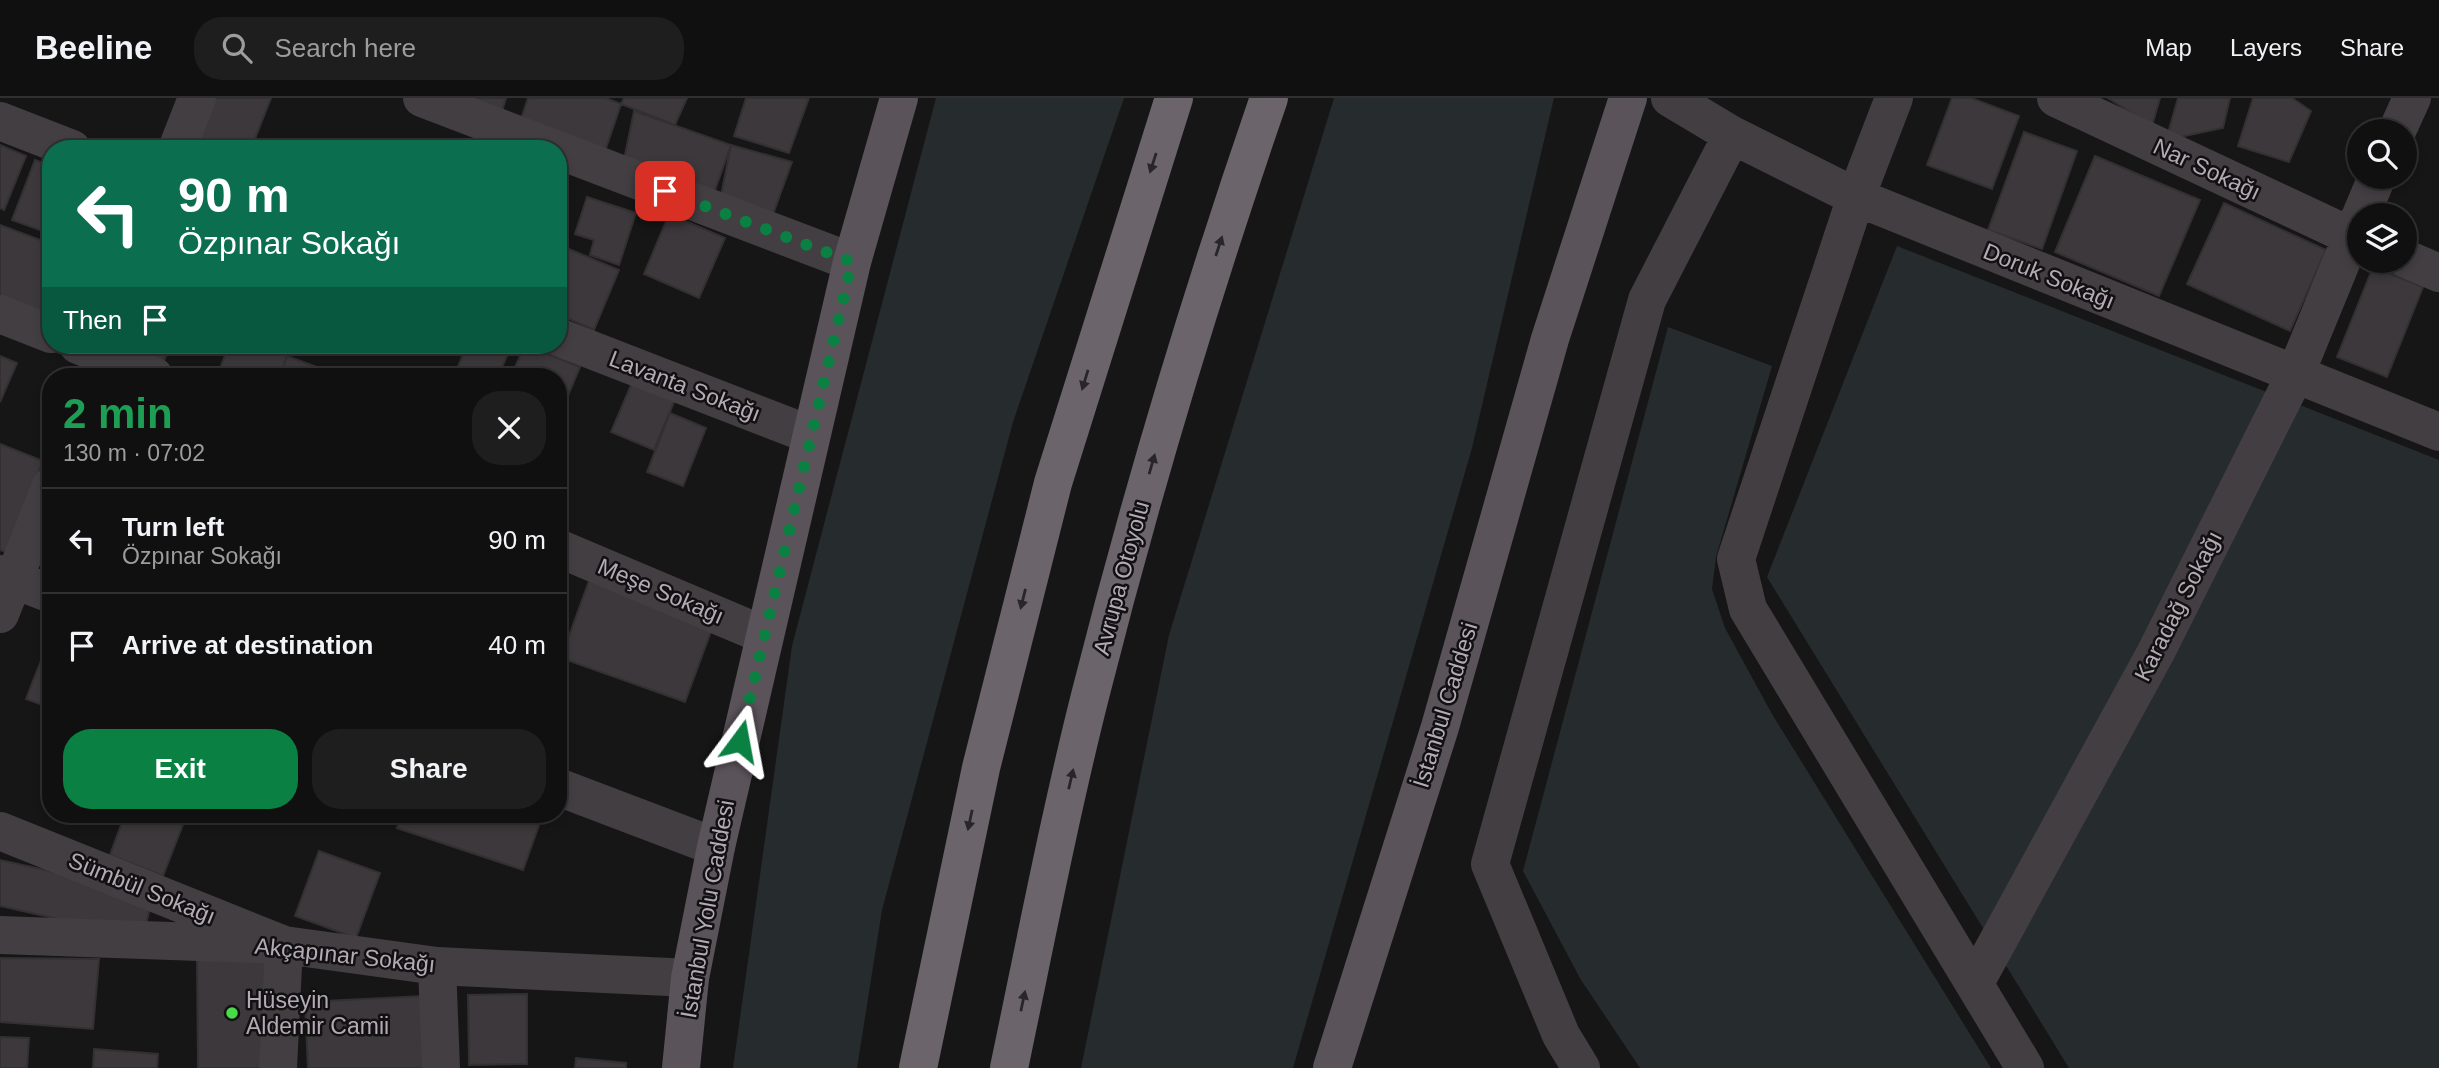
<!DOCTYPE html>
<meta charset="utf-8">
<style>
:root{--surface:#111010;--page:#1e1e1e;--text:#f1f3f6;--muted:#9c9d9f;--line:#303030;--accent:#0b8043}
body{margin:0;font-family:Helvetica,sans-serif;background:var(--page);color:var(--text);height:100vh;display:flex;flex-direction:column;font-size:26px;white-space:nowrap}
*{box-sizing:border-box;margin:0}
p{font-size:23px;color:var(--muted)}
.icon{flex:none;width:38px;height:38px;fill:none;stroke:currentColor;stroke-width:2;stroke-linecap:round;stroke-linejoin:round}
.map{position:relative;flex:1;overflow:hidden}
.sheet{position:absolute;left:42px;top:270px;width:525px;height:455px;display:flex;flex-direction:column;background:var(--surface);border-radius:28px;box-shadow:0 4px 10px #0003,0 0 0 2px var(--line)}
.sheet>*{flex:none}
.banner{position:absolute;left:42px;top:42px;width:525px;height:214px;border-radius:28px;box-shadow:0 4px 10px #0003,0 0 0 2px var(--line);background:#0b6e4f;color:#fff;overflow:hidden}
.fabs{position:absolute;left:2347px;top:21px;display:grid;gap:14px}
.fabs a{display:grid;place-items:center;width:70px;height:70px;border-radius:50%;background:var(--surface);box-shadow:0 4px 10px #0003,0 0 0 2px var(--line);font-size:35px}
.pin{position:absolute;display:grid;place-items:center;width:60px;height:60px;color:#fff;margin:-30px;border-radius:14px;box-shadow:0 4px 10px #0006}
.me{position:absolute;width:77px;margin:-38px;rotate:13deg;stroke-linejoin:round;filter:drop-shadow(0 0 5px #0008)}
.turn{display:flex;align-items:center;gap:24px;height:147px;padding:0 21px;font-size:32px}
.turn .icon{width:91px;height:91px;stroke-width:2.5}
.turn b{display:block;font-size:49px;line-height:60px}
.then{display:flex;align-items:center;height:66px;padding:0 21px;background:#0003;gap:14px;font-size:26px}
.round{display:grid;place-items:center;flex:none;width:74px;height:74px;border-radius:28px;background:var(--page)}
.summary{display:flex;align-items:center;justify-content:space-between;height:119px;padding:0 21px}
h1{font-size:42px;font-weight:800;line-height:52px;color:#1e9e55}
.action{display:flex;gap:14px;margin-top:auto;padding:14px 21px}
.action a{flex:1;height:80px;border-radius:28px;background:var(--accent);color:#fff;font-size:28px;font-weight:800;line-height:80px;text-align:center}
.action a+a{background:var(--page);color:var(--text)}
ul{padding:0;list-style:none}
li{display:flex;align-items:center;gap:21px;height:105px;padding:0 21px;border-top:2px solid var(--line)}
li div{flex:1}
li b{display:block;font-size:26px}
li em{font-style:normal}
header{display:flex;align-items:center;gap:42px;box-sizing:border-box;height:98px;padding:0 35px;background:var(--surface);border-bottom:2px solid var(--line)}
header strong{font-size:33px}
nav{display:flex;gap:38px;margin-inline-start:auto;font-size:24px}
.search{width:490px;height:63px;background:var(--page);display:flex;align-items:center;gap:18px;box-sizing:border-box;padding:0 24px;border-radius:28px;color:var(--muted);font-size:26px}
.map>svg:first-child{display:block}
</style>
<header>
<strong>Beeline</strong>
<div class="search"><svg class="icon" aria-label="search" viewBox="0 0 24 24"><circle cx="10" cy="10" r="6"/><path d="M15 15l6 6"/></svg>Search here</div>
<nav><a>Map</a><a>Layers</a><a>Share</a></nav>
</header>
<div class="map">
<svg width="2439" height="970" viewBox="0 0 2439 970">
<rect width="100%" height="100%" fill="#171616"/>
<path fill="#262b2e" d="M936 0H1124L1013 324 882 812 857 970H733L792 548Z
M1334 0H1554L1472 350 1293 970H1081L1169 537Z
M1897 148 2439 362V970H2069L1767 479Z
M1668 229 1772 268 1716 459 1712 491 1725 530 1772 616 1991 970H1640L1581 882 1523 773Z"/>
<path fill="#3c383b" stroke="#333032" stroke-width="2" d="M209 0H271L251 51H188Z
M448 0H506L500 20Z
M528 0H606L621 6 600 68 516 36Z
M624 0H687L675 27 621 6Z
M746 0H809L789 55 734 38Z
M1952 0H1971L2019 18 1992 91 1927 67Z
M2108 0H2160L2152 28Z
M2178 0H2230L2223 30 2166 42Z
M2253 0H2292L2311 13 2289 64 2238 48Z
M634 13 731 47 709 109 621 76Z
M2024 34 2077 53 2042 151 1988 132Z
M0 47 26 58 4 112 0 110Z
M731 47 792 64 772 119 721 98Z
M2095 58 2200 102 2159 198 2055 154Z
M35 62 51 68V136L12 122Z
M587 99 636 115 619 167 590 157 594 142 575 136Z
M2224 105 2326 152 2290 233 2187 186Z
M669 116 725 140 699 200 644 176Z
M0 127 51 146V224L0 203Z
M564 149 619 172 594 232 558 216V161Z
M2373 169 2423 189 2387 279 2337 259Z
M114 247H171L162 267Z
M229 247H291L280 278H217Z
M467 247H512L498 278H454Z
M525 247 580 269 558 321V278H511Z
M0 258 17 265 0 304Z
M287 258 341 278H280Z
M634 280 676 299 654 352 611 334Z
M670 315 706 330 683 388 647 374Z
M0 346 43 363 8 455 0 452Z
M593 472 717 517 685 604 561 560Z
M51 537V610L26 601Z
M125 716H187L163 778 110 757Z
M402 716H543L523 772 397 730Z
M319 753 380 775 356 840 295 818Z
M0 762 153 796 143 840 0 808Z
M267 858V970H198L197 859Z
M0 860 99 861 93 931 0 924Z
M527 896V966L469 967 468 897Z
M423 898 426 970H308L305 904Z
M0 939 29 940 27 970H0Z
M94 951 158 956 157 970H93Z
M576 960 626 965V970H575Z"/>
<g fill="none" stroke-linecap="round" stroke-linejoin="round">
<path stroke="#433e42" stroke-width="38" d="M422 0 555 51
M1670 0 1732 37 1856 99 2439 334
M1894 0 1856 99 1736 461 1748 511 2025 970
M2056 0 2359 142
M0 23 72 51
M2397 33 2412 0
M177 51 197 0
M558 52 852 164
M2361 117 2377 79
M2404 160 2439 175
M0 216 51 236
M558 239 811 337
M78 247 154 278
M558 450 764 537
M0 476 51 496
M0 516 51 388
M558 689 716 749
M0 733 284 847 278 970
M0 837 284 847 437 868 690 880
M437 868 441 970
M1975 885 2156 554 2295 277 2359 121
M1581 970 1561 937 1490 766 1647 202 1732 37"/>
<path stroke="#5a5359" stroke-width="38" d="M681 970 690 880 716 749 852 164 899 0
M1332 970 1440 629 1550 241 1628 0"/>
<path stroke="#6c646b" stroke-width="38" d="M918 970 981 670 1053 385 1174 0
M1009 970C1035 846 1059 721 1090 598 1141 396 1201 197 1269 0"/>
</g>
<defs><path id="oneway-solid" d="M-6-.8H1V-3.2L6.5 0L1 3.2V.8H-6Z" transform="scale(1.75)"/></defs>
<g fill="#282628">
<use href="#oneway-solid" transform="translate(1153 65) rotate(108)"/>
<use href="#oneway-solid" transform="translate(1219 148) rotate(-72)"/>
<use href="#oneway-solid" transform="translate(1085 282) rotate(107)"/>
<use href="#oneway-solid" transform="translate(1152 366) rotate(-74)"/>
<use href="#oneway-solid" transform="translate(1023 501) rotate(104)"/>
<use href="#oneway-solid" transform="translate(1071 681) rotate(-77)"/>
<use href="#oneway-solid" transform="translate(970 722) rotate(102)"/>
<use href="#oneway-solid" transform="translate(1023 903) rotate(-78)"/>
</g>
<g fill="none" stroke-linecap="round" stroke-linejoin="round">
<path stroke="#0b8043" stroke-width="12" stroke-dasharray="0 21.6" d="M665 93 852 164 740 643"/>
</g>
<circle fill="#48dc48" stroke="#121111" stroke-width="2.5" cx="232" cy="915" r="7"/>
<g text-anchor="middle" stroke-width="5" stroke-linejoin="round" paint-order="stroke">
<g font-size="23" fill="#b5a9b5" stroke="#121111">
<text transform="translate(2207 71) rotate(25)" y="8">Nar Sokağı</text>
<text transform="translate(2049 178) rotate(22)" y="8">Doruk Sokağı</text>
<text transform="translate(685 288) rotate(21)" y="8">Lavanta Sokağı</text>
<text transform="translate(1121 480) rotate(-75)" y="8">Avrupa Otoyolu</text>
<text transform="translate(661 493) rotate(23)" y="8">Meşe Sokağı</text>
<text transform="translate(2178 508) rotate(-63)" y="8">Karadağ Sokağı</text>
<text transform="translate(1445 607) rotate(-73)" y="8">İstanbul Caddesi</text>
<text transform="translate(142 790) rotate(22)" y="8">Sümbül Sokağı</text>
<text transform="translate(707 811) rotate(-80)" y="8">İstanbul Yolu Caddesi</text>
<text transform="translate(345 857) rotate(6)" y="8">Akçapınar Sokağı</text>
</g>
<g font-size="23" fill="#b5a9b5" stroke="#121111" text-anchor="start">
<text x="246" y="910">Hüseyin<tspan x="246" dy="26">Aldemir Camii</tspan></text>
</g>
</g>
</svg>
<div class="fabs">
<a><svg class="icon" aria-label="search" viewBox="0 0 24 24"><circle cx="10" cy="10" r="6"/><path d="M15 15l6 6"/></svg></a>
<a><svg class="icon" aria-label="layers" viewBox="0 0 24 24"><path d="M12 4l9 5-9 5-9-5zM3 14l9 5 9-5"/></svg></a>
</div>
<div class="pin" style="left:665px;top:93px;background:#d93025"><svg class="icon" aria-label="arrive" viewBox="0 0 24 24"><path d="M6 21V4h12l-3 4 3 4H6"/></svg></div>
<svg class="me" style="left:740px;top:643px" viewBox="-20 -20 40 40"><path d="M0-17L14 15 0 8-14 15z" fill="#0b8043" stroke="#fff" stroke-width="4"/></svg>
<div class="banner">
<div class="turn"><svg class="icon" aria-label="left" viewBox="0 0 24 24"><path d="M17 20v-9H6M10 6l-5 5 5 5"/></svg><div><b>90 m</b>Özpınar Sokağı</div></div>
<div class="then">Then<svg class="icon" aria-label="arrive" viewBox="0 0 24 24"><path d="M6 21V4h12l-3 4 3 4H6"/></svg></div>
</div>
<section class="sheet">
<div class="summary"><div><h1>2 min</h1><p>130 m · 07:02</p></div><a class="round"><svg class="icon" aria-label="close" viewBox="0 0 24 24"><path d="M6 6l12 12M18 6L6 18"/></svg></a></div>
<ul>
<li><svg class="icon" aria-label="left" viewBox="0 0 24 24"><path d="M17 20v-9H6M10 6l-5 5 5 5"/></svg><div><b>Turn left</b><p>Özpınar Sokağı</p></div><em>90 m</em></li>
<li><svg class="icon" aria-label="arrive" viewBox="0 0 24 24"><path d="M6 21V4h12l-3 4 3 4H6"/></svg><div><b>Arrive at destination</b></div><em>40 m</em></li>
</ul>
<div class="action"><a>Exit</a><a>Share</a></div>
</section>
</div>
